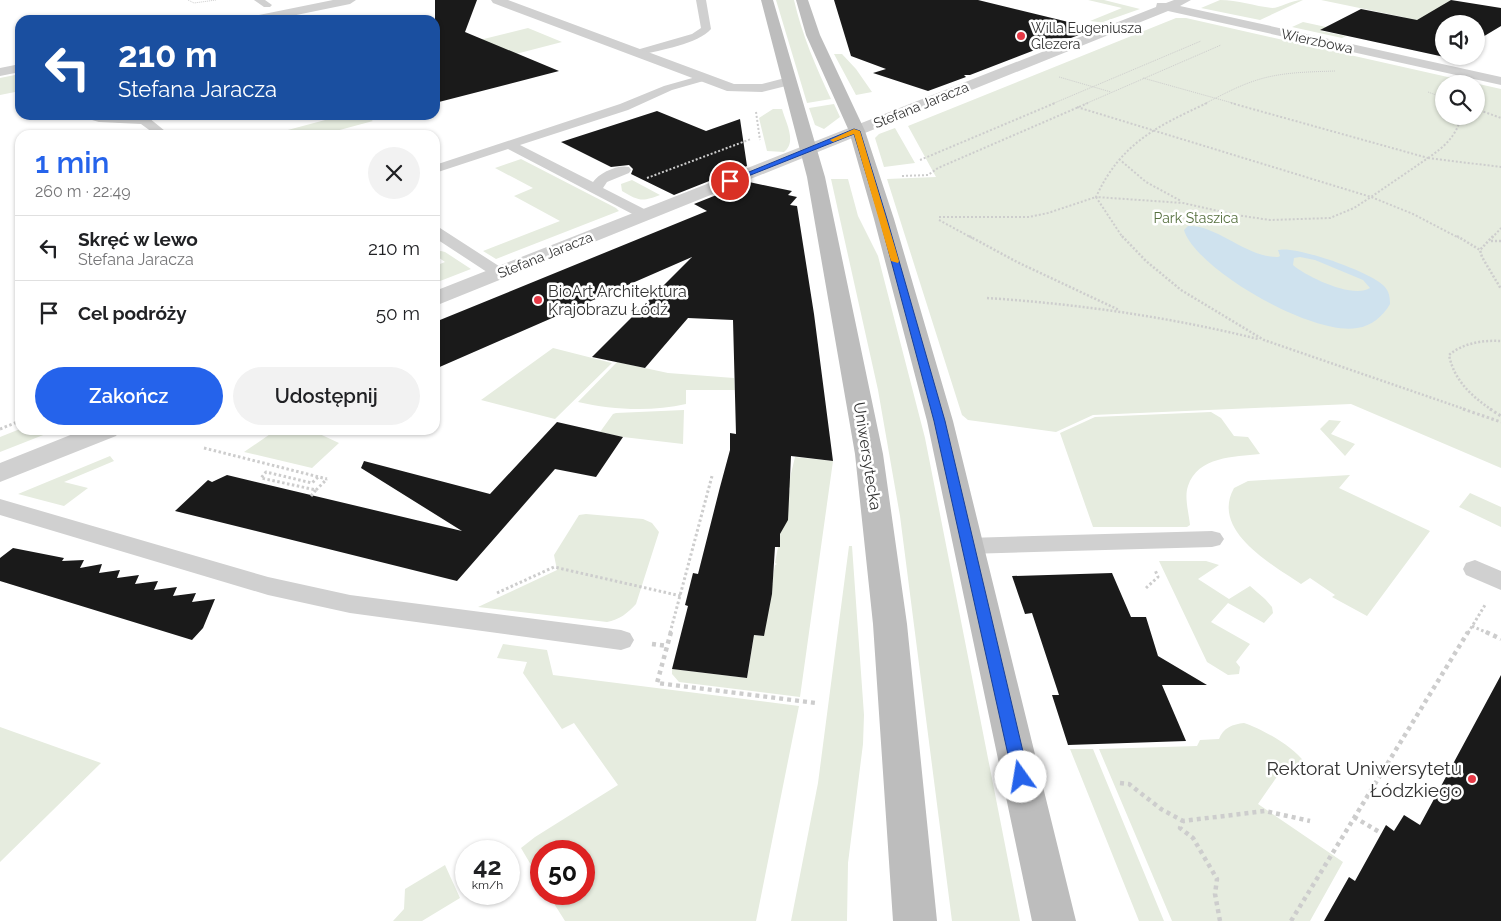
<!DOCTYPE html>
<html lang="pl">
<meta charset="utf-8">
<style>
:root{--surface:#fff;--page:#f2f2f2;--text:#202124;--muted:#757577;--line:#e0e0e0;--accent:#2563eb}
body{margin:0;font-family:Raleway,sans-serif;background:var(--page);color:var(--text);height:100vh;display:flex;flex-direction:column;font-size:19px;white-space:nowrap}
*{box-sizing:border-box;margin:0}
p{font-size:16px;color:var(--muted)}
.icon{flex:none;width:28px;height:28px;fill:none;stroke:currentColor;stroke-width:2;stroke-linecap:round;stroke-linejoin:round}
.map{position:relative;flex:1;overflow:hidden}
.details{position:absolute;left:15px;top:130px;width:425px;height:305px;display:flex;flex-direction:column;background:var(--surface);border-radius:15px;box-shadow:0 1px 4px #0004}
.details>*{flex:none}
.guide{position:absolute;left:15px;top:15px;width:425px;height:105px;border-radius:15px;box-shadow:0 1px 4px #0004;background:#1a4fa0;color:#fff;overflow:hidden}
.buttons{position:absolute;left:1435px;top:15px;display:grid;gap:10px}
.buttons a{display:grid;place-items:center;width:50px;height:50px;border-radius:50%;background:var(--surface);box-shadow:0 1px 4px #0004;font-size:25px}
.speed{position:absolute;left:455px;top:840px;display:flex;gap:10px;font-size:25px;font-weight:700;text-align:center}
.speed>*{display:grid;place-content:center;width:65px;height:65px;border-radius:50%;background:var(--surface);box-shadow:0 1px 4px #0004;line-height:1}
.speed small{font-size:12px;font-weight:400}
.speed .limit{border:8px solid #d22;background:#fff;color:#111}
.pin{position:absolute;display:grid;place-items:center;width:42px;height:42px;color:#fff;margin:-21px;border:2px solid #fff;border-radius:50%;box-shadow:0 1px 5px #0007}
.me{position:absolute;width:55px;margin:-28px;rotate:347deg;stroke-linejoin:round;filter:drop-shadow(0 0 4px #0008)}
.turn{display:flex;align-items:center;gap:18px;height:105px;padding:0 20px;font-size:22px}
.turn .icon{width:65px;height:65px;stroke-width:2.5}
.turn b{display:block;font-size:35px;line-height:42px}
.round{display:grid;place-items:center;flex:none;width:52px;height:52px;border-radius:26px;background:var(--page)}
.head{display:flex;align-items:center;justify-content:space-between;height:85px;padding:0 20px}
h1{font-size:30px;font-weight:600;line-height:38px;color:var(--accent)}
.button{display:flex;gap:10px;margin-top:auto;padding:10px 20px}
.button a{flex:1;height:58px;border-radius:30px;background:var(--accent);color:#fff;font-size:20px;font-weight:600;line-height:58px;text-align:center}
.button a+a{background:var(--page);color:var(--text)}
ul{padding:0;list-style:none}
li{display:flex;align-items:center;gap:15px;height:65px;padding:0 20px;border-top:1px solid var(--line)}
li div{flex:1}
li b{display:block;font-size:19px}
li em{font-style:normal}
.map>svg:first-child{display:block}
</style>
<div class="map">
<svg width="1501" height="921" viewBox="0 0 1501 921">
<rect width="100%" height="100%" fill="#fff"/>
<path fill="#e6ecdf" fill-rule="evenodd" d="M776 0H794C802 35 816 67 831 99L807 103Z
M1088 0H1104L1140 9 1103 22 1106 23 1090 21 1122 8Z
M1220 0C1238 0 1254 6 1272 8 1280 8 1291 0 1303 0L1260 20 1201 8Z
M1321 0H1451L1444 4 1501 15V26L1448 20 1415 25 1403 17Z
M1176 18H1186L1501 89V468L1351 404 1093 415 1056 432 968 420 962 415 887 179 936 177 908 126ZM1444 84H1476V116H1444Z
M1303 22 1326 27 1321 31 1346 36 1342 38 1292 27Z
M528 28 562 42 443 73 435 72V51Z
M834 54H842L856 69 872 92 856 95Z
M20 74V91L0 95V78Z
M834 104 840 117 824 129 815 125 809 108Z
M773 109H782C786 123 797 142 784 152L767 151 759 118Z
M344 115H363L373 121 321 135H269Z
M895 128 915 163 884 167 875 138 879 134Z
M521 159 616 208 619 211 496 259 483 251 560 221 514 196 533 188 495 168Z
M831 179H848L858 216 878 256 925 438 1020 921H952L900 516 878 390Z
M632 180 660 195C642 202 639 201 622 191L621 184Z
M441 251 445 252 471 269 435 283V266L445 262 435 255V252Z
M553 348 612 363 555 419 481 400Z
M617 362 668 373 734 378 735 390H686V404C652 412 612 410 578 402Z
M684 410 683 444 623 437 600 432 613 414 616 413Z
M1211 412 1221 418 1234 436 1248 437 1260 454C1234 457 1198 456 1188 486 1184 497 1189 514 1190 525L1187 527H1093L1060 433 1095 417Z
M1329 420 1341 421 1331 434 1355 444 1345 456 1320 429Z
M20 429V430H56L0 452V437Z
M276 430H311L339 443 312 468 244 452Z
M110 456 114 461 64 482 88 488 64 506 18 494Z
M795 457 833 461 800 697 679 682 672 674V669L747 678 754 635 763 636 764 634 771 584H773L772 582 775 565 777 564 775 563 778 547H780L778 544 790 488 788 486Z
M1350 475 1339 488 1430 531 1367 616 1332 597 1335 595 1310 578 1301 584C1273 565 1210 531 1234 488L1248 481Z
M1470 493 1501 507V527L1459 507Z
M586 514 643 519 652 523 659 532 636 604C628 613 619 620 607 622L478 607 557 570 554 555 579 515Z
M849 546H852L864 715 863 744 848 863 847 921H791L818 783Z
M1159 561H1206L1219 565 1198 579 1229 599 1250 586 1265 599 1272 607 1273 613 1264 623 1228 603 1211 622 1250 644 1236 662 1240 667 1239 674 1228 675 1207 662Z
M503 644 547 650 553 675 799 706 756 921H565L548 894H584V851H541V882L521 848 535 837 618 785 574 723 562 729 523 673 527 662 497 658Z
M1244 723C1262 729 1293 746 1304 762L1302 768 1294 770 1283 768 1258 804 1343 862 1310 921H1172L1099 749 1197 746 1200 740 1219 739C1223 728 1233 724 1244 723Z
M0 727 101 763 0 862Z
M1070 749H1093L1164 921H1139Z
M445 865 460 898 422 921H393L404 909 405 889Z"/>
<path fill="#cfe2ee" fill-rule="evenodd" d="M1188 226C1216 224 1247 258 1278 257L1280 256 1278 250C1295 245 1371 272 1384 286 1389 291 1390 297 1390 304 1383 316 1372 326 1357 328 1314 336 1202 273 1185 233L1184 230ZM1300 257 1315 260 1363 280 1370 288C1353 299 1307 277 1293 265L1294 258Z"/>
<path fill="#1a1a1a" d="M435 0H477L465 32 559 71 435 103Z
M834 0H978L1089 27V31L1071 38 1031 39 1040 48 970 75H964L966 77 928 91 873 73 886 69 851 56Z
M1451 0 1501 8V26L1476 41V24H1444V56H1452L1449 58 1320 30 1361 9 1417 20Z
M657 111 706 131 740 119 747 166 674 195 631 174 633 169 629 165 611 167 561 142Z
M749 182 792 191 788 195 797 197 790 205 797 206 814 314 833 461 791 456 788 520 780 534V547H775L772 594 764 636 754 635 747 678 672 669 688 606 685 605 693 573 698 574 720 487 730 450V433L736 434 733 320 688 318 645 368 592 357 692 257 435 369V322L707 211 694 204Z
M557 422 623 437 596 477 555 469 457 581 175 511 208 480 212 482 227 475 462 531 361 468 364 461 490 494Z
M13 548 64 558 62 561 84 560 80 568 102 564 99 573 120 570 117 578 139 575 135 584 158 581 154 590 177 587 173 596 196 593 192 602 215 599 203 628 192 640 0 581V558Z
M1112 573 1131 617H1146L1158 656 1207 685H1162L1186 741 1068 745 1052 695H1059L1032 613 1025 614 1012 576Z
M1501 675V921H1324L1349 877 1355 881 1386 825 1394 831 1404 815 1420 825Z"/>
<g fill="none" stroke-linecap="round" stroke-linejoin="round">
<path stroke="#cdcdcd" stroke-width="1" stroke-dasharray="1 1" stroke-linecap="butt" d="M188 0 194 3 216 0
M1059 77 1111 92
M1143 78 1236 104
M1428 92 1444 98
M1052 104 1201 41
M1085 104 1221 45
M1204 104C1220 96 1236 87 1254 81 1280 72 1308 72 1335 71"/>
<path stroke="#cdcdcd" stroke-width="2" stroke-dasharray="2 2" stroke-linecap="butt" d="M1207 103C1156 127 1121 143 1096 197L1183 203 1236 215 1270 220 1330 218 1354 208 1371 197 1413 214 1459 238
M1077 107 1371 197 1428 158 1231 103
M1476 109 1501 118
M756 112 760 140
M1428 158 1501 167
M1428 158C1444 147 1457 136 1461 116
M1119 159 1146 182 1181 201
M920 160 1055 103
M902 176 928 175 938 168 1088 103
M647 178 751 139
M939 217H1029L1048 213 1096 197 1123 238
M939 220 972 238
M1492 238 1501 228"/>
<path stroke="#cdcdcd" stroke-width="2.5" stroke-dasharray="2 2" stroke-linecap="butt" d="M969 236 1017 262 1119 310
M1122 236 1146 261 1181 290 1264 340 1467 410
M1457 236 1480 250
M1493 236 1480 250 1482 257 1501 289
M1491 241H1501
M987 298C1079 304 1169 317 1258 339
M1492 410C1471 396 1454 380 1449 355 1463 343 1483 340 1501 341"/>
<path stroke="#cdcdcd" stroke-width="3" stroke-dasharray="2.5 2.5" stroke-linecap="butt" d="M1463 409 1501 422
M1490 409 1501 416
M0 429 20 421
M204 448 327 479
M316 490 327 479
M311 496 316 490 261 478 266 472 312 483 318 477
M1146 588 1158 577 1155 570
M497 593 554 567 681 596
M1472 626 1488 633
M670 633 712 476
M1468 633 1485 605"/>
<path stroke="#cdcdcd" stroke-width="4.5" stroke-dasharray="4 4" stroke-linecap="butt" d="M671 632 657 683 816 703
M1486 632 1501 639
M652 644 667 646
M1120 783 1129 784 1161 809 1183 821
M1354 817 1381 833
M1220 921 1215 894 1217 879 1193 838 1180 828 1183 821 1265 811 1310 821
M1291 921 1468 632"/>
<path fill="#d0d0d0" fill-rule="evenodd" d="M254 0H265L272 5 270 7H264Z
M696 0H706L711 29C698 44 660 50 641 55H633L632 53 633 51 692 34 701 28Z
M703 75 709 78 707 80 672 90 628 110 520 145 593 182C599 173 618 164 629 167L631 170 629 173 607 182 603 188 650 212 652 215 650 218H640L508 149 435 173V165L620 104 664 86Z
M83 115 145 117 149 118 170 135H156L141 124 99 122 85 118Z
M435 226 440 228 505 270 507 273 505 276H493L435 238Z
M0 499 268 577 350 595 621 630 630 633 634 640 630 647 621 650 350 613 268 595 0 515Z
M1212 531 1220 533 1224 539 1220 545 1212 547 967 554 959 552 955 546 959 540 967 538Z
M1475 560 1501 571V590L1466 575 1463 569 1466 563Z"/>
<path fill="#d0d0d0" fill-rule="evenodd" d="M491 0H508L734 84H762L789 77 794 78 796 81 794 84 762 92 727 91 493 3Z"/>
<path fill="#d0d0d0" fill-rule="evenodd" d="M333 0H356L350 4 272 20H248L254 16Z
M1174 0H1191L1180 6 1501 77V85L1168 11 435 306V291L1156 7 1157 3H1166Z
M20 64V72L0 76V68Z
M83 430H120L116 436 0 482V463Z"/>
<path fill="#bdbdbd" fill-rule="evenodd" d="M761 0H773L825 177 883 454 907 624 937 921H893L873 624 855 454 807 177Z
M796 0H808L820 35 865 131 894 219 953 421 1076 921H1032L927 421 874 219 849 131 806 35Z"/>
</g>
<path fill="#2563eb" stroke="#184099" d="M854 129 860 131 887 219 945 421 1029 777 1026 782 1021 784 1015 782 1013 777 934 421 880 219 854 134 733 182 727 181Z"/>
<path fill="#f59e0b" d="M854 129 860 131 899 261 898 263 891 261 854 134 833 142 830 140Z"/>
<g fill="#e63946" stroke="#fff" stroke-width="2">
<circle cx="1021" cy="36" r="5"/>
<circle cx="538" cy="300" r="5"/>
<circle cx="1472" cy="779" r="5"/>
</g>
<g text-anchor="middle" stroke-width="5" stroke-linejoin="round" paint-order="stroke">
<g font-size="14" fill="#333" stroke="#fff" text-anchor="start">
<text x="1031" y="33">Willa Eugeniusza<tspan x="1031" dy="16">Glezera</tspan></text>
</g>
<g font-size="14" fill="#333" stroke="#fff">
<text transform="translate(1317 41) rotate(12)" y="5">Wierzbowa</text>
<text transform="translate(921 105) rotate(-22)" y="5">Stefana Jaracza</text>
<text transform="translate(545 255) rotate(-22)" y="5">Stefana Jaracza</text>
</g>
<g font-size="14" fill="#56703f" stroke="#fff">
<text x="1196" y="223">Park Staszica</text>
</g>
<g font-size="16" fill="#333" stroke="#fff" text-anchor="start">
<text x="548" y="297">BioArt Architektura<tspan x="548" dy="18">Krajobrazu Łódź</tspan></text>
</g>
<g font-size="16" fill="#333" stroke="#fff">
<text transform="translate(868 456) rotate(81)" y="6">Uniwersytecka</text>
</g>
<g font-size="19" fill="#333" stroke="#fff" text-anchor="end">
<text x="1462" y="775">Rektorat Uniwersytetu<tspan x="1462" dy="22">Łódzkiego</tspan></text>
</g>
</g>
</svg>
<div class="buttons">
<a><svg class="icon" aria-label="sound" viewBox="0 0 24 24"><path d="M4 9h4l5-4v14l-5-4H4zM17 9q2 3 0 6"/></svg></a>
<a><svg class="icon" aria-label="search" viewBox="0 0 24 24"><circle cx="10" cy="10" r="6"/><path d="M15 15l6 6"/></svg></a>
</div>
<div class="speed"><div>42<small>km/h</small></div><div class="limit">50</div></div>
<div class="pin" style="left:730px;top:181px;background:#d93025"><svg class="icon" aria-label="arrive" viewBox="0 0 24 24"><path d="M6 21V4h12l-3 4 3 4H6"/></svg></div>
<svg class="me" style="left:1021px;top:777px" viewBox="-20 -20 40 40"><circle r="19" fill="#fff"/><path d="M0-13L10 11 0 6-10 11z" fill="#2563eb"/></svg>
<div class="guide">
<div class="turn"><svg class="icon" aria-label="left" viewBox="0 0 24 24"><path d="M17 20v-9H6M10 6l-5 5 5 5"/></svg><div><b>210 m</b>Stefana Jaracza</div></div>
</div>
<section class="details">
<div class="head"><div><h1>1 min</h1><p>260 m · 22:49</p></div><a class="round"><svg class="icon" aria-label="close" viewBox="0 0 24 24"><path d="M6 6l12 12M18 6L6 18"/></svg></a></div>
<ul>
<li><svg class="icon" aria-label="left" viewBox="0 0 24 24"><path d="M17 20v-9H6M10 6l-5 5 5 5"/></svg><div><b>Skręć w lewo</b><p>Stefana Jaracza</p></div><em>210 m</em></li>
<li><svg class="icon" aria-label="arrive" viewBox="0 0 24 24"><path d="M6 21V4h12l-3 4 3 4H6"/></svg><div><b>Cel podróży</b></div><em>50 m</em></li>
</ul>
<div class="button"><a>Zakończ</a><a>Udostępnij</a></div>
</section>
</div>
